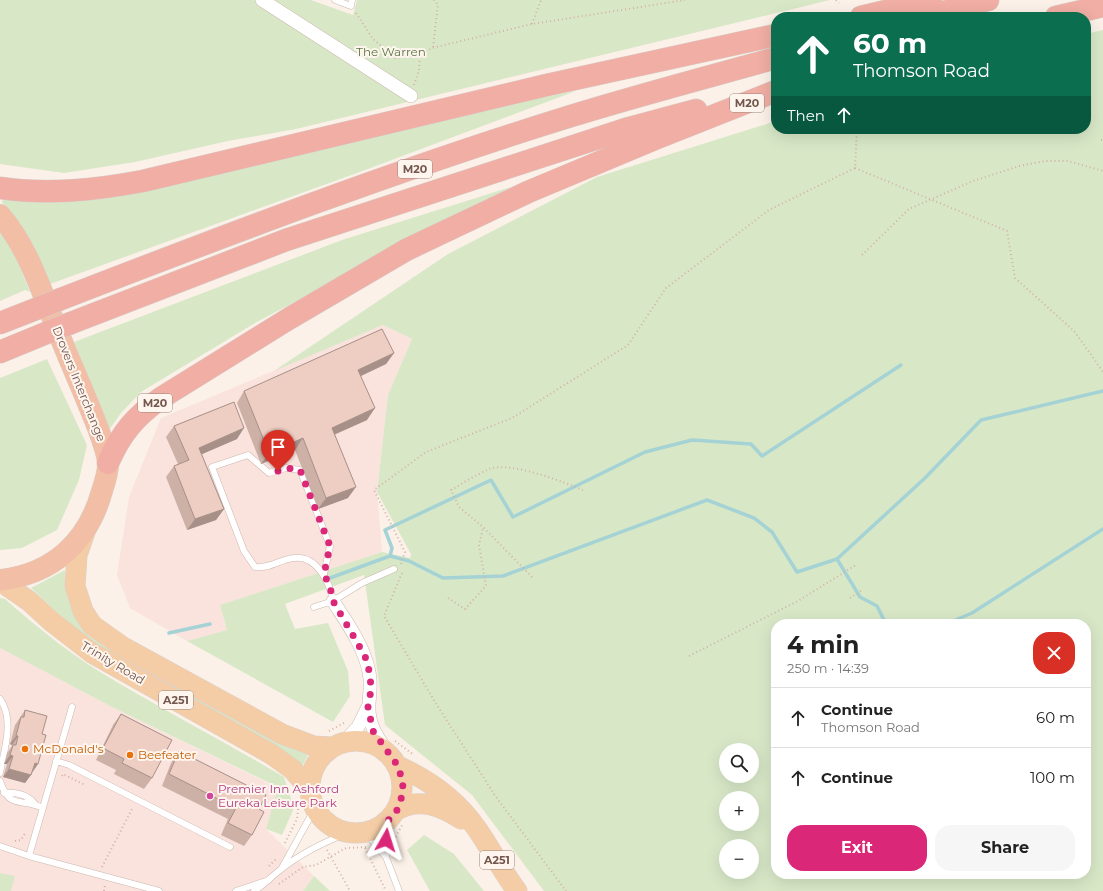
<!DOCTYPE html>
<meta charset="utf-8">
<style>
:root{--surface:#fff;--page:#f6f6f6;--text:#222;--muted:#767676;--line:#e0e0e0;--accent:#db2777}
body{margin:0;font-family:Montserrat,sans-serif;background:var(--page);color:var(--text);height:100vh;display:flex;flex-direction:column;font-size:15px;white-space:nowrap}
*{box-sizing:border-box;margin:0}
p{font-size:13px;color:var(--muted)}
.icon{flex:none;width:22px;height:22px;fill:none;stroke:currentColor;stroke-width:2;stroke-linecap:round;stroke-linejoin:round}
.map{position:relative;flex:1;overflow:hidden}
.panel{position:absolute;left:771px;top:619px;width:320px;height:260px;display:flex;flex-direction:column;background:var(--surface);border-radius:16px;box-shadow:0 4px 16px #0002}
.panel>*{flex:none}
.hud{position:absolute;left:771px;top:12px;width:320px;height:122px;border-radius:16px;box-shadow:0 4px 16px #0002;background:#0b6e4f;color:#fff;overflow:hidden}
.fabs{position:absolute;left:719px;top:743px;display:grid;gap:8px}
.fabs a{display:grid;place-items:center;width:40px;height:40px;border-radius:50%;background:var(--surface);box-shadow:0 4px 16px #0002;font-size:20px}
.pin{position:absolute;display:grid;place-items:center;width:34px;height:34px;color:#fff;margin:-41px -17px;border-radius:50% 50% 50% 0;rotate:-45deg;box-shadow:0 0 4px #0007}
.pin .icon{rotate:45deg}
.me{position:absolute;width:44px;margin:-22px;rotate:6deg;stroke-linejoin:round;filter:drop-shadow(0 0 3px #0008)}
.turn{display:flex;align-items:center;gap:14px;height:84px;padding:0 16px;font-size:18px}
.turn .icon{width:52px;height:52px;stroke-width:2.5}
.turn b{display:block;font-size:28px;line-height:34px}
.then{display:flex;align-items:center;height:38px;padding:0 16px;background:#0003;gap:8px;font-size:15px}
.round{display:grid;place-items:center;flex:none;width:42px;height:42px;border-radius:16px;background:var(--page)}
.summary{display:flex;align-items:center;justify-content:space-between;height:68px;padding:0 16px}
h1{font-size:24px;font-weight:700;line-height:30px}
.action{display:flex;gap:8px;margin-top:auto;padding:8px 16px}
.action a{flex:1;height:46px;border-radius:16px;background:var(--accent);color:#fff;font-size:16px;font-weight:700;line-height:46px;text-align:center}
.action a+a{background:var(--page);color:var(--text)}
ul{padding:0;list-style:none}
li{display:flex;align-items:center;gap:12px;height:60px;padding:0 16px;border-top:1px solid var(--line)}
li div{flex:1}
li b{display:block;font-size:15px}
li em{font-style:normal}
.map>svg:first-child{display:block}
</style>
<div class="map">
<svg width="1103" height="891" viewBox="0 0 1103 891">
<rect width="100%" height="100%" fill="#fbf1e8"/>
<path fill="#fae2dd" d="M383 325 412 339 388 395 377 492 382 552 220 605 227 630 187 641 130 608 117 575 129 497 161 418Z
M0 648 112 707 278 788 266 829 314 876 303 891H0Z"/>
<path fill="#d8e8c7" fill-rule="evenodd" d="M0 0H311L353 15 357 0H830L296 129 228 141 135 162 64 173 0 164Z
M1103 30V891H544L472 795 385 725 364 575 285 604 295 629 328 623 348 671 350 696 333 722 187 641 227 630 220 605 382 552 410 558 411 554 377 492 388 395 412 339 383 325 274 371 448 254 597 177 776 121V129H1086V34ZM776 624H1086V874H776ZM726 750H752V776H726ZM726 798H752V824H726ZM726 846H752V872H726Z
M576 91 357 173 50 284 19 222 2 203 3 195 448 116Z
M511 187 255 323 141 392 121 413 109 430 74 342 342 240Z
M0 226 19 265 30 292 25 290 0 301Z
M47 359 87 445 79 480 57 530 22 548 0 550V378Z
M65 570C64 601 73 613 91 636L283 745 308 755 301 769 110 655 77 631 31 588Z
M0 598 5 599C39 629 75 658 115 681 171 714 228 744 284 777L294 808 282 835 266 829 278 787 112 707 0 648Z
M424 835 454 854 484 891H430L407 850Z
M0 873 15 876 11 891H0Z
M314 876 330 891H303Z"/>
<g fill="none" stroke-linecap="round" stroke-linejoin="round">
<path stroke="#a5d2d4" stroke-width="3.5" d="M390 556 392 548 385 530 491 480 513 517 645 452 692 440 751 444 762 456 901 365
M837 559 860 597 877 606 886 624
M330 578 390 556 409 561 443 578 503 576 707 500 754 518 772 532 797 572 837 559 925 478 981 420 1103 391
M946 624 972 613 1103 529
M169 633 210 624"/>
<defs>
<path id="service" d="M335 0 351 6 352 0
M324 574 330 546 300 470 286 468 269 473 248 455 212 467 244 551 255 567C270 569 280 559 294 558 317 555 330 583 333 601
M314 607 333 601 362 583 394 569
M0 699C15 720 4 750 0 773
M56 761 69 765 230 847
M0 781C10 811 21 797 43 808
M4 793C16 792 27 794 35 804
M366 833 386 857 399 891
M0 846 29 856 159 891
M29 856 72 707
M386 857 387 822
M282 868 315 808
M236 891 269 880
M254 891C264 885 271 877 280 870 300 854 324 842 348 833"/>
<path id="minor" d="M262 0 411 96
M333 601C347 623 364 646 369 672 372 684 369 695 369 706 368 724 377 737 387 751
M345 741 358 727 368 707"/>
<path id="primary" d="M85 532 77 555 75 586 83 611 92 625 123 647 282 734 314 746 331 747
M0 581 29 601 52 622 92 653 271 754 292 769 310 790
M310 787a46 46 0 1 1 92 0a46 46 0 1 1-92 0Z
M398 766C429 780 457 800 477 829 491 849 502 871 517 891
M397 810C419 797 441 806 461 819"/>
<path id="trunk" d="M0 215C29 248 42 294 59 334 68 357 78 379 87 401 95 421 104 440 108 461 109 470 105 482 102 491 88 542 53 574 0 580"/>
<path id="motorway" d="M861 17 931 0
M926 17 988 0
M1056 17 1103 6
M0 188C49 195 95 190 143 181L547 85 776 35
M61 299C229 234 399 169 571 116 639 95 708 77 776 58
M0 323 41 307
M71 323 286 240 629 128 696 110
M0 352 51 331
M108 463C121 433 135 417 161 398L290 318 406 250 528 192 657 138 776 91"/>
</defs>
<use href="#service" stroke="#ccb8af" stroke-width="7"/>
<use href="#minor" stroke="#ccb8af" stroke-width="14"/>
<use href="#primary" stroke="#d8d0cd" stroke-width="21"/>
<use href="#trunk" stroke="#d8d0cd" stroke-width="22"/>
<use href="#motorway" stroke="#d8d0cd" stroke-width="23"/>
<path stroke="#d3b1a5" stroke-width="2" stroke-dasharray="1 3" stroke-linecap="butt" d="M836 0 839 3
M356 13 373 39 396 58 420 55 432 48 532 24 685 0
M532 24 541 0
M433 47 438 5 434 0
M414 85 419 70 420 55
M1101 140H1103
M855 168 1007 231 1015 278 1075 332 1103 372
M862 255 909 209 973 181 1019 166 1045 161H1068L1103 171
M401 564 405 552 374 490 426 452 512 418 628 345 666 288 769 210 855 168 857 129
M402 573 384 616 435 702 496 797 566 891
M532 577 483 527 459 507 451 490C463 483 476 475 489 469 511 461 564 482 585 491
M448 598 465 609 486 586 479 545 483 528
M850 598 862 590
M689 656 798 601 856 565
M329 731 344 723
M395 741 414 755
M62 776 63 774 85 785
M396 837 402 825
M15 841 21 840 26 832
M285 843 297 819 299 801
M365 848 386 891
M327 850 350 891
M269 866 277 858
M102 867 133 807
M279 884 303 867 316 865 346 848 368 847
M104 891 105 885"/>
<use href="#service" stroke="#fff" stroke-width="6"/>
<use href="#minor" stroke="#fff" stroke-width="13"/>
<use href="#primary" stroke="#f4cda6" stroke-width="20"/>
<use href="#trunk" stroke="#f2bea5" stroke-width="21"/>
<use href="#motorway" stroke="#f0aea4" stroke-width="22"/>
<defs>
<path id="motorway-bridge" d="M41 307 61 299
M51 331 71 323"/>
</defs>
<use href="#motorway-bridge" stroke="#d8d0cd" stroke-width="23" stroke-linecap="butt"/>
<use href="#motorway-bridge" stroke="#f0aea4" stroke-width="22"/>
</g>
<path fill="#cdb1a7" d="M394 353 386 364 361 376 367 420 334 435 348 498 318 509 295 450 261 464 237 403 244 391Z
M174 426 237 439 201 454 224 509 216 520 187 530 166 477 174 466 178 464 166 437Z
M25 710 32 773 25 783 3 777 7 764H4L7 753 12 746V745L10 744 15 725Z
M121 714 152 778 144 789 114 774 116 770 96 760 113 725Z
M179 751 259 809 252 835 244 846 221 835 228 819 162 786 171 763Z"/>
<path fill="#a79088" d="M394 353 386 364 350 381 358 370Z
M375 408 367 420 324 439 332 428Z
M244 428 237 439 191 459 199 448Z
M303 438 295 450 261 464 269 453Z
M356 487 348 498 318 509 326 498Z
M224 509 216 520 187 530 195 519Z
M16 736H18L12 745 10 744Z
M10 755 13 756 7 764H4Z
M35 763 38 764 32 773Z
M9 769 31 775 25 783 3 777Z"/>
<path fill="#eecec2" stroke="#a79088" d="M382 329 394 353 358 370 375 408 332 428 356 487 326 498 303 438 269 453 244 391Z
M234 402 244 428 199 448 224 509 195 519 174 466 189 460 174 426Z
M25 710 47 716 42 734 46 735 38 764 35 763 31 775 9 769 13 756 10 755 13 745H16L18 736H16L21 717H24Z
M121 714 172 740 152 778 122 763 124 759 103 748Z
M179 751 266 795 259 809 264 812 252 835 228 823 236 808 169 774Z"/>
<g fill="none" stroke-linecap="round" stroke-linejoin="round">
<path stroke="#db2777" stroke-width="7" stroke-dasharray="0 12.6" d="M278 471 286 468 300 470 330 546 324 574 330 587 333 601 365 656 370 674 371 690 368 707 373 731 398 766 403 783 402 796 397 810 387 822 386 840"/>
</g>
<g fill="#e8710a" stroke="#fef6ee" stroke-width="1.5">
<circle cx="25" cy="749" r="4"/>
<circle cx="130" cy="755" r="4"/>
</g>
<circle fill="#d1479c" stroke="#fef6ee" stroke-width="1.5" cx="210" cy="796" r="4"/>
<g text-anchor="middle" stroke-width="4" stroke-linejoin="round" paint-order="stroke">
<g fill="#fef6ee" stroke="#9d877e" stroke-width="1">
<rect x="730" y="94" width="34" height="18" rx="3"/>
<rect x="398" y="160" width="34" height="18" rx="3"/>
<rect x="138" y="394" width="34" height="18" rx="3"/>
<rect x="159" y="691" width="34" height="18" rx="3"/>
<rect x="480" y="851" width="34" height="18" rx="3"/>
</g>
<g font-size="11" font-weight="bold" fill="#73574e">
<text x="747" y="107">M20</text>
<text x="415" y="173">M20</text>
<text x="155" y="407">M20</text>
<text x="176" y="704">A251</text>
<text x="497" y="864">A251</text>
</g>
<g font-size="12" fill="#5b7847" stroke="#fef6ee">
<text x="391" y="56">The Warren</text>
</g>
<g font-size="12" fill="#73574e" stroke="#fef6ee">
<text transform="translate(79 384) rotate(68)" y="4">Drovers Interchange</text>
<text transform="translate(113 663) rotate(31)" y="4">Trinity Road</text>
</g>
<g font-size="12" fill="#c56008" stroke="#fef6ee" text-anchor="start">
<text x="33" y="753">McDonald's</text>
<text x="138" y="759">Beefeater</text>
</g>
<g font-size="12" fill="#b23c85" stroke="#fef6ee" text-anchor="start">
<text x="218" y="793">Premier Inn Ashford<tspan x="218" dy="14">Eureka Leisure Park</tspan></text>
</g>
</g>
</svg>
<div class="fabs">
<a><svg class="icon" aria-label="search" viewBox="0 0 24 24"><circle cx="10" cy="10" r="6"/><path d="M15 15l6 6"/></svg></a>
<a>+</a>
<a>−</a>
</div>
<div class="pin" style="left:278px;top:471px;background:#d93025"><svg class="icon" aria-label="arrive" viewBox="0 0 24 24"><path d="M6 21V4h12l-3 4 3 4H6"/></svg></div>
<svg class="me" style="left:386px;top:840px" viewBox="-20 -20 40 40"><path d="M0-17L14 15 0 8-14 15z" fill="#db2777" stroke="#fff" stroke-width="4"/></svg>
<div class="hud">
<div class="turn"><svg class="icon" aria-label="ahead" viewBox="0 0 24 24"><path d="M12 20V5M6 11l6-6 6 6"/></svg><div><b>60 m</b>Thomson Road</div></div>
<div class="then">Then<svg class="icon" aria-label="ahead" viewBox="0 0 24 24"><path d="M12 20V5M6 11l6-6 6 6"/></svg></div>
</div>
<section class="panel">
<div class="summary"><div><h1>4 min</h1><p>250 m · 14:39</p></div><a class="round" style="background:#d93025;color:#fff"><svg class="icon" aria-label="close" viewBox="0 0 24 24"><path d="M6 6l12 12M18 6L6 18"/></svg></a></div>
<ul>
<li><svg class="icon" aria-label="ahead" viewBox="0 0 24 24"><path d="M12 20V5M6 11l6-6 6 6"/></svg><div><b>Continue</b><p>Thomson Road</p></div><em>60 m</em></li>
<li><svg class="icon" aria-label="ahead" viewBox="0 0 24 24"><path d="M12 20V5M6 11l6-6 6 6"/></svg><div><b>Continue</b></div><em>100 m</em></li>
</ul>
<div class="action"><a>Exit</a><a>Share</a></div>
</section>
</div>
